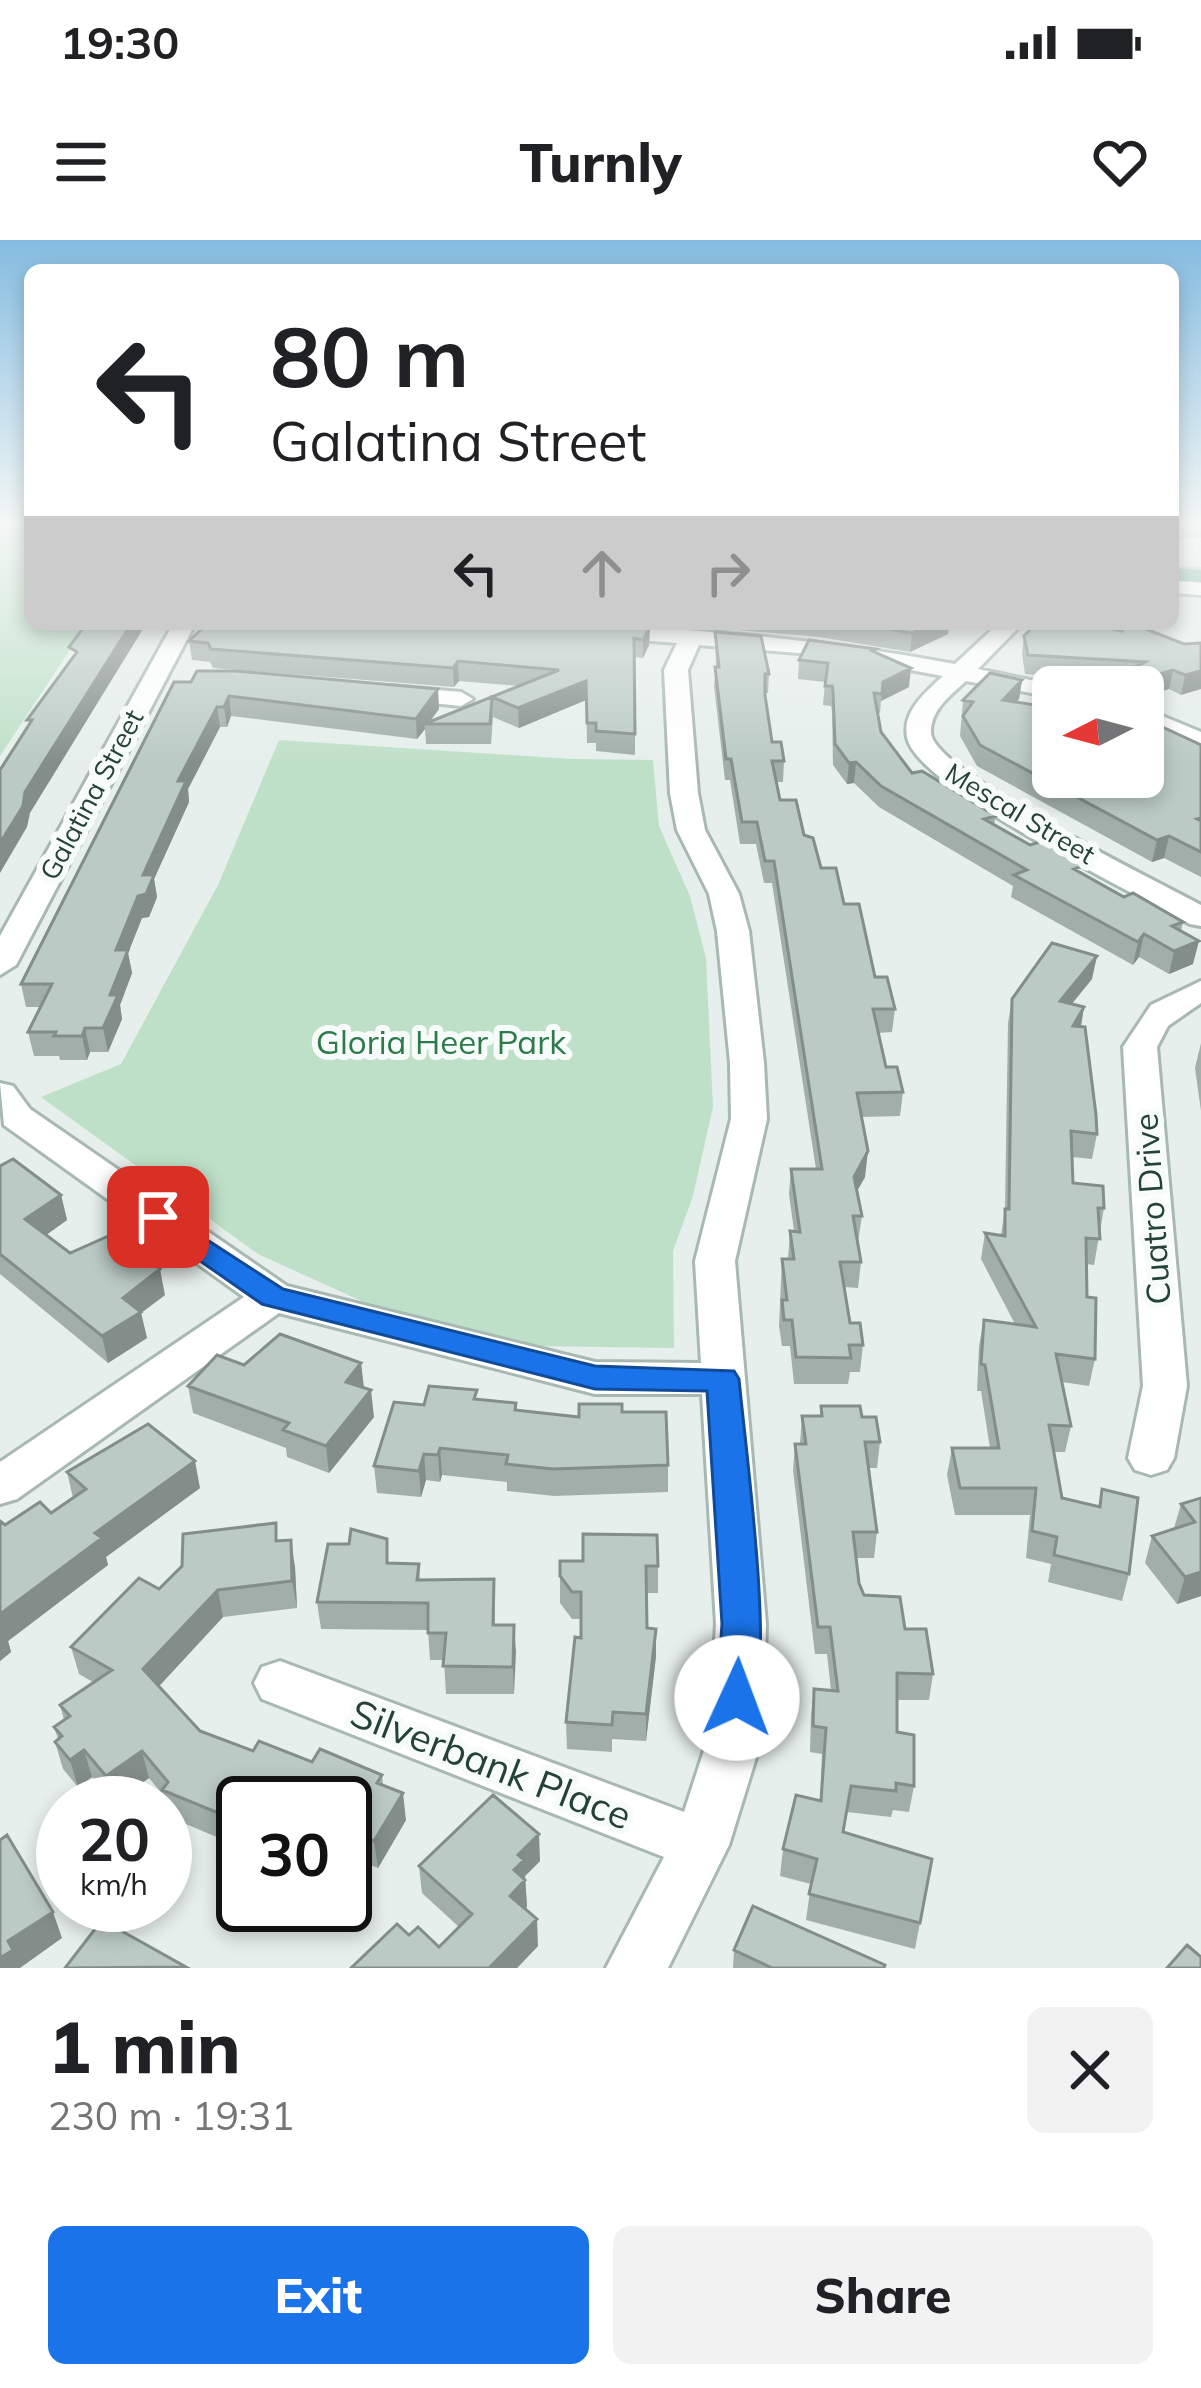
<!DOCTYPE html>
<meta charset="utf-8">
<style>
:root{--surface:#fff;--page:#f2f2f2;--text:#202124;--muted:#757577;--accent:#1a73e8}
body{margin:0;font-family:Mulish,sans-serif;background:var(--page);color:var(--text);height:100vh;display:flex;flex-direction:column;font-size:45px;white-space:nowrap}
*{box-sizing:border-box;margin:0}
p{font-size:39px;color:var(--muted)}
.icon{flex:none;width:66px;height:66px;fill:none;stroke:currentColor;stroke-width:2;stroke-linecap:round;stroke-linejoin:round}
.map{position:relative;height:1728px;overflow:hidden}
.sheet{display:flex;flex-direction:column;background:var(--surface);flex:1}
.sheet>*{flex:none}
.top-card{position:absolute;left:24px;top:24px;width:1155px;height:366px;border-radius:18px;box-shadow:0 6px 18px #0003;background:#fff;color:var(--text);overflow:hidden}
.needle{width:78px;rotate:264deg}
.tools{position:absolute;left:1032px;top:426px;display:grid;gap:24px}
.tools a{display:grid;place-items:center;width:132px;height:132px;border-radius:18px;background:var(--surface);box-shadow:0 6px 18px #0003;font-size:60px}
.speed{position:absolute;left:36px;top:1536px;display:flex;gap:24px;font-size:60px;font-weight:700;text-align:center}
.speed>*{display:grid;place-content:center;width:156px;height:156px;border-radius:50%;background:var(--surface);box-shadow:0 6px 18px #0003;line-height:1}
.speed small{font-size:30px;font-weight:400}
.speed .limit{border:6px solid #111;border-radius:18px;background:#fff;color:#111}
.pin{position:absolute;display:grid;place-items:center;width:102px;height:102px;color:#fff;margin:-51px;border-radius:24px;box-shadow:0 6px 18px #0006}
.me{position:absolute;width:132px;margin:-66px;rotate:2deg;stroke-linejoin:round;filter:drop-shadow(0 0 9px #0008)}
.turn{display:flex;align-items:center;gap:42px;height:252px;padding:0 48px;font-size:54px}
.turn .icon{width:156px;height:156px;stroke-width:2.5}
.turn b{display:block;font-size:84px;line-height:102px}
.lanes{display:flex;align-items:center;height:114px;padding:0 48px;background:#0003;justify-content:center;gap:60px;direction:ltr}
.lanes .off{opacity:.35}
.round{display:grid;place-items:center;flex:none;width:126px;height:126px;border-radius:18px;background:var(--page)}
.summary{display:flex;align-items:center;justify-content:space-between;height:204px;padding:0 48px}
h1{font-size:72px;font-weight:800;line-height:90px}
.cta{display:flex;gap:24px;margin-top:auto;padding:24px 48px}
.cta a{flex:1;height:138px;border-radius:18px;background:var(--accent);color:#fff;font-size:48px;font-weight:800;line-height:138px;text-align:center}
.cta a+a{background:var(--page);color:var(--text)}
.status{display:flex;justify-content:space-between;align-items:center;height:84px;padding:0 60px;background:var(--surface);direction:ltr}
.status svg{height:33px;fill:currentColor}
header{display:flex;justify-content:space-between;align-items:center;height:156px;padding:0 48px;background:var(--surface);font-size:54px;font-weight:800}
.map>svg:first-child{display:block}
</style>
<div class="status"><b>19:30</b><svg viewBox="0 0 49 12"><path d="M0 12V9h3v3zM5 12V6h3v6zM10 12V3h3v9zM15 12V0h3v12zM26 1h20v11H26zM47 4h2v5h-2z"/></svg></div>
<header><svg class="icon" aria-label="menu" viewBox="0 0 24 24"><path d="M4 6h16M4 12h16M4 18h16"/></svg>Turnly<svg class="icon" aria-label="heart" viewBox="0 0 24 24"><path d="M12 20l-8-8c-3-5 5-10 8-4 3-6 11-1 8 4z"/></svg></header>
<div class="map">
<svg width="1201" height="1728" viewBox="0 0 1201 1728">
<rect width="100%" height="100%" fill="#e6efeb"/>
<path fill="#bfe0c8" d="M0 282H30V384H87L0 516Z
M279 500 573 519 653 520 659 586 690 656 706 718 713 867 693 956 673 1011 674 1108 529 1106 370 1065 258 1014 41 857 121 824 218 645Z"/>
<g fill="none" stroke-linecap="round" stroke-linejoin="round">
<defs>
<path id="minor" d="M1173 341 1201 343V355L1173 353Z
M173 384H195L16 725 0 735V696Z
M511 384C661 384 808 397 955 424L998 384H1022L978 429 1063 447H1053V457L966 441C951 455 930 470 931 493 933 532 1159 642 1201 665V686L1190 684C1139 655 915 547 907 497 902 471 926 452 943 436L835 416 699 405 688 430 698 553 705 590 739 654 749 691 764 823 767 879 735 1021 766 1384 763 1495 729 1605 668 1728H606L664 1617 262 1459 254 1443 262 1427 280 1421 684 1572 709 1495 716 1384 702 1154H595L279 1073 17 1259 0 1264V1222L244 1057 4 885 0 843 13 846 30 869 287 1046 595 1122 701 1123 695 1021 731 879 730 823 717 691 709 654 677 590 670 553 664 430 677 403 522 391Z
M392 446 461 452 473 459 461 466 383 458 380 453Z
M1143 468 1201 492V510L1143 485Z
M1201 741V763L1168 786 1157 807 1187 1146 1174 1218 1167 1230 1151 1235 1135 1230 1128 1218 1143 1146 1123 807 1151 765Z"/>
<path id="major" d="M1173 328 1201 330V342L1173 340Z"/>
</defs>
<use href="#minor" stroke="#a8b8b2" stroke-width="6"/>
<use href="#major" stroke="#c2cac8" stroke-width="6"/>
<use href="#minor" fill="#fff" fill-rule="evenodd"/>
<use href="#major" fill="#6aa596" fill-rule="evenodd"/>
</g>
<path fill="#a1aea9" d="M1173 282H1201V297L1173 298Z
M670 384H949L948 394 910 412 819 397Z
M650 387 649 405 643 418 635 417V515L596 511V503H587L586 460 519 488 493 477 491 504H426L425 489 417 499 231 476 227 487H220L188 549 189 562 154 639 157 657 149 677 142 678 128 713 132 733 120 765 122 779 108 812H90L87 820H60L59 816H34L28 792 40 767H26L21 744 174 442 439 469 429 482 519 446 459 441 454 447 213 428 210 422 192 420 189 401Z
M715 392 769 434 768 453H765L772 502 784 521 783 542H776L780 560 804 595 821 628 844 664 875 737 895 769 892 792 878 793 886 827 903 852 900 876 861 877 865 937 857 951 862 976 858 1002 861 1022 858 1048 844 1047 850 1083 863 1105 860 1132H850L848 1144H794L790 1106H782L779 1086 782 1019H788L790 991H794L789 954 791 929H816L772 643H764L756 604H740L730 540H725L714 446 716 427Z
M1024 396 1184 404 1201 403 1181 455 1169 449 1143 457V447H1119L1120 440 1025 434 1022 414Z
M876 413 909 447 881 461 880 473H878L881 492 912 533 996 576 994 585 1124 657 1183 682 1181 691 1193 724 1169 734 1139 717 1133 725 1011 657 1013 646 879 567 854 543 847 544 833 525 832 471 831 466 823 465 825 442 798 439 799 420Z
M1022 440 1019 459 1017 462 1201 505V637L1164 618 1152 622 977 526 960 496 963 460Z
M1092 739 1072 764 1084 767 1081 787 1097 894 1092 919 1072 917 1073 943 1104 968 1094 1025 1086 1024 1087 1057 1095 1119 1089 1146 1062 1142 1071 1186 1065 1212H1054L1062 1258 1098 1267 1102 1249 1129 1334 1122 1361 1048 1342 1051 1324 1026 1318 1030 1275H955L947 1235 952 1208H990L981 1151H977L979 1106 984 1080 1015 1084 981 1019 985 993 1001 995 1005 969 1008 783 1012 759Z
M1201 803V871L1195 828Z
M0 926 61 955 67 980 46 995 70 1013 165 1055 141 1073 147 1098 108 1123 0 1034Z
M361 1123 364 1148 374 1177 329 1233 287 1217 286 1208 193 1173 188 1146 244 1125Z
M477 1159 516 1163 517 1170 579 1177 622 1172 668 1225V1252L554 1256 507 1251V1242L442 1235 440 1242 426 1240 421 1257 377 1253 374 1226 424 1165Z
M821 1166 862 1177 880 1202 877 1228H868L877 1292 874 1318H856L859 1343 864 1355 905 1389 933 1434 929 1460H897V1492L914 1546 909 1572 893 1570 891 1577 847 1572 844 1592 932 1619 915 1709 806 1680 811 1644 780 1636 783 1609 820 1561 822 1514 810 1512 811 1475 814 1449 831 1450 827 1414H815L793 1230 795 1204H800L802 1176H820Z
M67 1232 200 1248 106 1317 108 1325 8 1401 11 1412 0 1421 5 1285 51 1273 73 1258Z
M1201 1258V1356L1177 1364 1145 1323 1152 1296 1174 1288 1181 1264Z
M279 1301 295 1327 297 1368 223 1377 159 1446 200 1491 253 1511 382 1535 383 1545 406 1580 378 1628 365 1623 352 1646 345 1643V1563H243V1608L169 1577 164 1556 149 1538 113 1563 92 1537 78 1547 63 1529 55 1502 58 1499 54 1487 64 1480 60 1465 93 1442 79 1434 71 1407 159 1349Z
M560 1321 658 1326V1353H647V1388L656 1389V1416L646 1501 612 1499V1512L567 1509 566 1482 581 1398V1379H572L560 1363Z
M390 1324H419L420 1340 494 1339 495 1385H514V1454H446L444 1420H430L428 1390 321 1389 317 1362Z
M540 1621 525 1636 527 1667 525 1669 538 1706 517 1728H351L409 1695 439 1707 459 1687 422 1653 419 1626Z
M734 1710 884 1728H733Z"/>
<path fill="#838d89" d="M131 384H146L30 573 27 587 0 633V603L25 552Z
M932 384H949L948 394 910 412 912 393Z
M650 387 649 405 643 418V400Z
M458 421 459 441 454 447 453 428Z
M911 428 909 447 881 461 883 442Z
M1173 430 1169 449 1143 457V447H1125L1126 444Z
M1201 431V449L1181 455 1185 435Z
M1022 440 1019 459 1000 479 1003 460Z
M586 441V460L519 488 518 468Z
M438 449 439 469 428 484H424L425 489 417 499 416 479Z
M229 456 231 476 227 487 224 467Z
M217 467 220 487 188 549 189 562 154 639 157 657 149 677 142 678 128 713 132 733 120 765 122 779 108 812 103 788 116 710 178 541Z
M856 522 854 543 847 544 849 523Z
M1169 596 1164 618 1152 622 1157 600Z
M1144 694 1139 717 1133 725 1138 702Z
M1199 701 1193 724 1169 734 1174 711Z
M1097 716 1092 739 1055 784 1060 761Z
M1084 767 1080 791 1073 786Z
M85 788 90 812 87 820 82 796Z
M868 911 865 937 851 962 854 937Z
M61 955 67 980 32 1005 25 979Z
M160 1029 165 1055 141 1073 147 1098 108 1123 102 1096 123 1058Z
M361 1123 364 1150 346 1142Z
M371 1150 374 1177 329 1233 326 1206Z
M440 1208 442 1235 440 1242 438 1215Z
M424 1214 426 1240 421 1257 419 1231Z
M195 1221 200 1248 106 1317 108 1325 8 1401 11 1412 0 1421V1374L95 1293Z
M291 1300 295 1327 297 1368 292 1341Z
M1201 1332V1356L1177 1364 1185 1337Z
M218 1350 223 1377 150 1456 143 1429Z
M514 1385 516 1412 514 1454 513 1427Z
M656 1389V1416L646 1501V1474Z
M84 1510 92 1537 78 1547 70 1520Z
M142 1511 149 1538 114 1563 106 1536Z
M403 1553 406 1580 378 1628 374 1601Z
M539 1594 540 1621 525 1636 527 1667 512 1682 510 1656 518 1615Z
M362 1596 365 1623 352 1646 348 1619Z
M53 1672 62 1698 20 1728H0V1718L8 1701Z
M537 1679 538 1706 517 1728H489Z"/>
<path fill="#bbcac4" stroke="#838d89" stroke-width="3" d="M86 384H131L25 552 23 566 0 603V530L32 480H27L77 412 69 407Z
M207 384H613L650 387 643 400 634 398 635 494 596 491V483H587L586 441 518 468 492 457 490 484H424L559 430 458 421 453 428 211 409 208 403 189 401Z
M857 384H932L912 393Z
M1036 384H1088L1122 391 1128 384H1133L1184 404 1201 403V431L1185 435 1173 430 1126 444 1121 434 1145 422 1028 415 1024 396Z
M715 392 761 396 769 434H765V455L772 502H781L784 521H772L780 560H796L804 595 813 598 821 628H836L844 664H859L875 737H887L895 769H873L886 827H897L903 852 857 853 868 911 854 937 862 976H853L861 1022H840L850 1083H860L863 1105H849L851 1118 796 1117 792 1080H784L782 1060H787L782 1019H794L790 991 800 992 791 929H822L774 621H765L757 582H742L731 519H726L715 427H719Z
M809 400 876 409 872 411 911 428 883 442 882 454 874 453 881 492 912 533 922 531 996 576 984 579 1030 605 1043 601 1086 625 1074 629 1124 657 1133 653 1183 682 1172 686 1199 701 1174 711 1144 694 1138 702 1014 635 1027 630 881 546 856 522 849 523 835 504 833 451 832 446H825L828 423 799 420Z
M197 431H236L438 449 416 479 229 456 224 467H217L178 541H186L143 635H154L146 654 138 656 116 710H128L110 755H118L103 788H85L82 796H54L56 792H28L52 744H21L174 442H191Z
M990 433 1022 440 1003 460 1053 468V537H1143V478L1201 505V578L1197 579 1201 581V612L1169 596 1157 600 980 505 963 476 973 462 963 460Z
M1052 703 1097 716 1060 761 1084 767 1073 786 1085 787 1096 875 1097 894 1071 891 1073 943 1103 946 1104 968H1098L1100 999 1086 998 1087 1057 1096 1058 1095 1119 1056 1114 1071 1186 1049 1185 1062 1258 1100 1267 1102 1249 1138 1258 1129 1334 1054 1315 1057 1297 1032 1291 1036 1248H960L952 1208H999L985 1125 981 1124 984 1080 1036 1087 985 993 1005 996V969H1009L1012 759Z
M13 919 61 955 25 979 70 1013 111 995 160 1029 123 1058 141 1072 102 1096 0 1014V926Z
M280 1094 361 1123 346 1142 371 1150 326 1206 283 1190 289 1183 188 1146 217 1115 244 1125Z
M429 1146 477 1150 474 1159 516 1163 515 1170 579 1177V1164H622V1172H666L668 1225 553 1229 506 1224 508 1215 440 1208 438 1215 424 1214 419 1231 374 1226 394 1162 424 1165Z
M821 1166H860L862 1177H876L880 1202H865L877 1292H853L859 1343 864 1355 900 1357 905 1389H926L933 1434 897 1433V1492L914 1495V1546L896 1543V1551L851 1546 843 1592 932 1619 920 1683 809 1654 817 1619 783 1609 796 1555 821 1561 826 1488 813 1486 814 1449 838 1451 830 1387H818L795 1204H806L802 1176H822Z
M148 1184 195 1221 95 1293 102 1298 0 1374V1281L5 1285 40 1262 51 1273 86 1249 67 1232Z
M1201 1258V1332L1185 1337 1152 1296 1195 1282 1181 1264Z
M276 1283V1301L291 1300 292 1341 218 1350 143 1429 200 1491 253 1511 259 1501 312 1522 320 1509 382 1535 377 1543 403 1553 374 1601 362 1596 348 1619 345 1618V1563H243V1583L162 1550 168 1542 142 1511 106 1536 84 1510 70 1520 55 1502 62 1496 54 1487 70 1476 60 1465 112 1430 71 1407 139 1338 159 1349 182 1326 183 1294Z
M351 1289 387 1299V1323L419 1324 417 1340 494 1339 493 1385H514L513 1427 443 1426 446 1393H428V1363L317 1362 328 1304H349Z
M583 1294 657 1295 658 1326H646L647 1388 656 1389 646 1474 613 1472 612 1485 566 1482 575 1397 581 1398V1352H572L560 1336V1321H583Z
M493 1555 539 1594 518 1615 524 1620 514 1630 525 1640 510 1656 537 1679 489 1728H351L397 1684 409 1695 418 1687 439 1707 472 1674 419 1626Z
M7 1595 53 1672 8 1701 13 1710 0 1718V1600Z
M753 1666 885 1725 884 1728H772L734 1710Z
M102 1680 186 1727 65 1728Z
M1187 1705 1201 1717V1728H1167Z"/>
<linearGradient id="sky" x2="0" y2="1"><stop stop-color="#84bce0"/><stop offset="0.54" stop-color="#f4f8f6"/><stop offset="1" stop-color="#f4f8f6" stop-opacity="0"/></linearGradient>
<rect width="1201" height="524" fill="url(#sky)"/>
<path fill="#1a73e8" stroke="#114b97" stroke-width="3" d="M158 968 283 1049 595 1126 734 1131 739 1139C745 1205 775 1421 752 1470L737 1475 723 1470 717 1458 722 1384 707 1151 595 1149 262 1064 147 984 143 977Z"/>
<g text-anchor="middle" stroke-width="12" stroke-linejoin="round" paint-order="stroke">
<g font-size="27" fill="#24423a" stroke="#f7fbf9">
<text transform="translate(92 555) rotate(-62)" y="9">Galatina Street</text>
<text transform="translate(1020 574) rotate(31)" y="9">Mescal Street</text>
</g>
<g font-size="33" fill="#2d7a4b" stroke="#f7fbf9">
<text x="441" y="814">Gloria Heer Park</text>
</g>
<g font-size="33" fill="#24423a" stroke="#f7fbf9">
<text transform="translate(1152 969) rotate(-94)" y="12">Cuatro Drive</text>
</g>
<g font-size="39" fill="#24423a" stroke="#f7fbf9">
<text transform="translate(491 1524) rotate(21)" y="14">Silverbank Place</text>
</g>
</g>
</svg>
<div class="tools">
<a><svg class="needle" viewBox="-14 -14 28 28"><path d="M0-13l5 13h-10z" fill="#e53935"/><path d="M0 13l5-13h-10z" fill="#757577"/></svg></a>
</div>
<div class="speed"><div>20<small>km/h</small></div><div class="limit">30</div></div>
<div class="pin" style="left:158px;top:977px;background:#d93025"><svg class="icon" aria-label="arrive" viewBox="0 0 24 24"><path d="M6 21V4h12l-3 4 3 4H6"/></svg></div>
<svg class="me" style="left:737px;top:1458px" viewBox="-20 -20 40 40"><circle r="19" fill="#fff"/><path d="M0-13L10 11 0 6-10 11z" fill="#1a73e8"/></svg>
<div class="top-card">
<div class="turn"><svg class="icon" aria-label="left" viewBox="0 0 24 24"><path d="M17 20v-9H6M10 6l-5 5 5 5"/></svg><div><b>80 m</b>Galatina Street</div></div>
<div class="lanes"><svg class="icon" aria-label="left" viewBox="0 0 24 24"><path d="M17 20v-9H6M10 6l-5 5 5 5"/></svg><svg class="icon off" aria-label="ahead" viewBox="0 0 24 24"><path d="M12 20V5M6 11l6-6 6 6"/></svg><svg class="icon off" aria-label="right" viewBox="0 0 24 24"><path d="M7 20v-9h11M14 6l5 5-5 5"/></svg></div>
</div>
</div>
<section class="sheet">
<div class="summary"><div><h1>1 min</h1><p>230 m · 19:31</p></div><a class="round"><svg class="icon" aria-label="close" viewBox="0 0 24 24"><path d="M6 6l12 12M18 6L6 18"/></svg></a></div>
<div class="cta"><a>Exit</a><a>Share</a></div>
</section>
